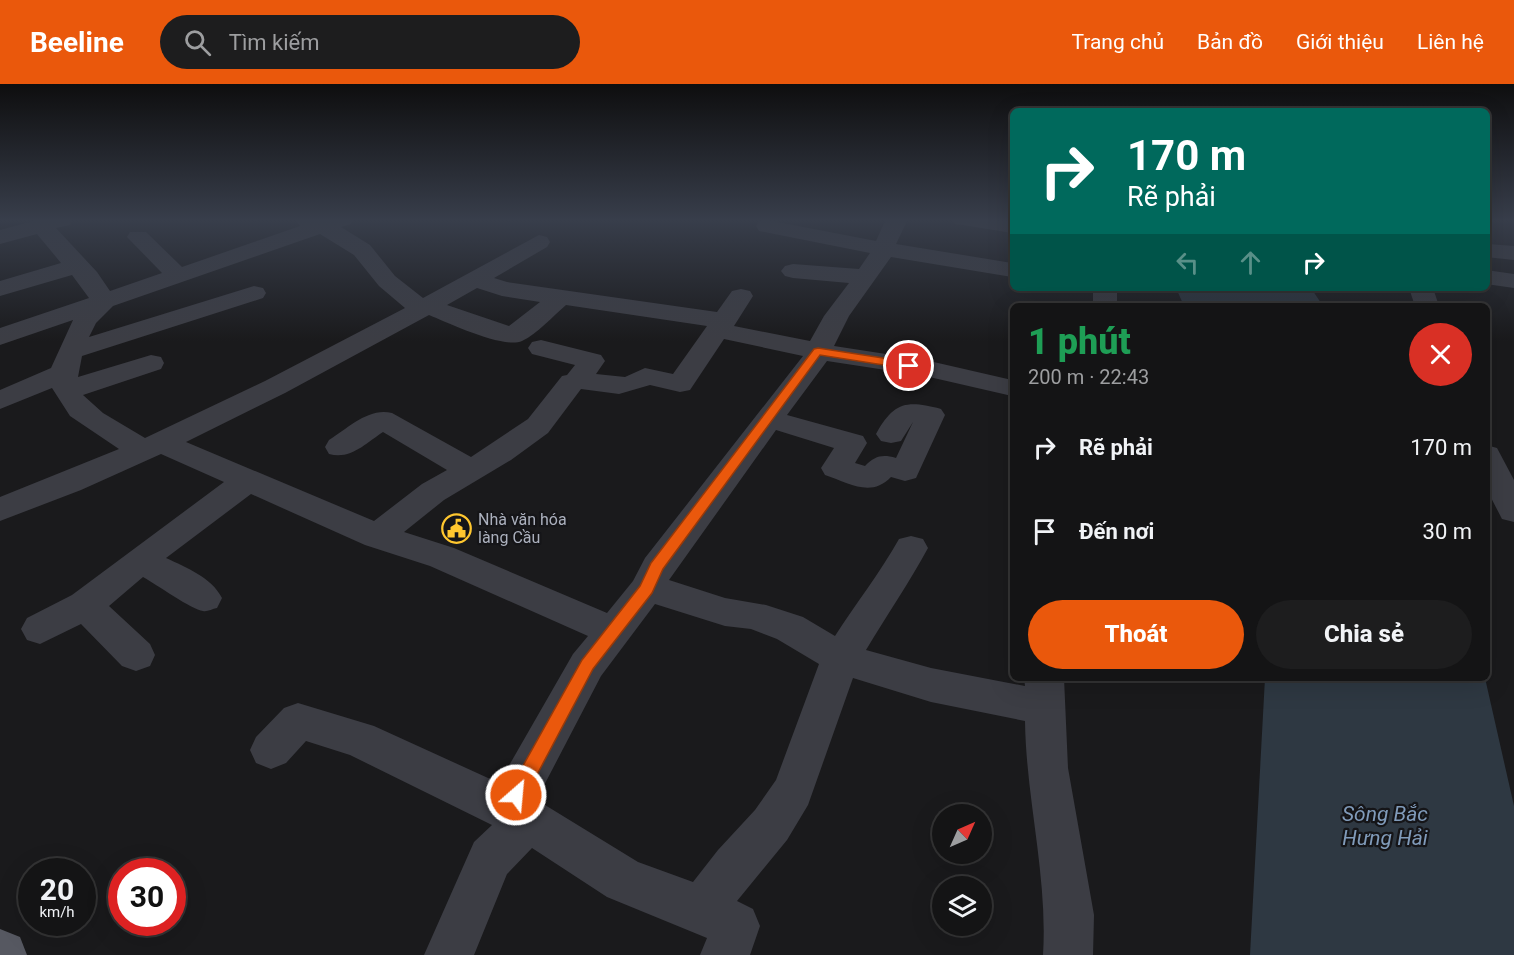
<!DOCTYPE html>
<html lang="vi">
<meta charset="utf-8">
<style>
:root{--surface:#141415;--page:#1d1d1e;--text:#f1f3f6;--muted:#9d9ea0;--line:#333334;--accent:#ea580c}
body{margin:0;font-family:Roboto,sans-serif;background:var(--page);color:var(--text);height:100vh;display:flex;flex-direction:column;font-size:22px;white-space:nowrap}
*{box-sizing:border-box;margin:0}
p{font-size:20px;color:var(--muted)}
.icon{flex:none;width:33px;height:33px;fill:none;stroke:currentColor;stroke-width:2;stroke-linecap:round;stroke-linejoin:round}
.map{position:relative;flex:1;overflow:hidden}
.side{position:absolute;left:1010px;top:219px;width:480px;height:378px;display:flex;flex-direction:column;background:var(--surface);border-radius:9px;box-shadow:0 6px 24px #0002,0 0 0 2px var(--line)}
.side>*{flex:none}
.top-card{position:absolute;left:1010px;top:24px;width:480px;height:183px;border-radius:9px;box-shadow:0 6px 24px #0002,0 0 0 2px var(--line);background:#00695c;color:#fff;overflow:hidden}
.needle{width:39px;rotate:45deg}
.tools{position:absolute;left:932px;top:720px;display:grid;gap:12px}
.tools a{display:grid;place-items:center;width:60px;height:60px;border-radius:50%;background:var(--surface);box-shadow:0 6px 24px #0002,0 0 0 2px var(--line);font-size:30px}
.speed{position:absolute;left:18px;top:774px;display:flex;gap:12px;font-size:30px;font-weight:700;text-align:center}
.speed>*{display:grid;place-content:center;width:78px;height:78px;border-radius:50%;background:var(--surface);box-shadow:0 6px 24px #0002,0 0 0 2px var(--line);line-height:1}
.speed small{font-size:15px;font-weight:400}
.speed .limit{border:9px solid #d22;background:#fff;color:#111}
.pin{position:absolute;display:grid;place-items:center;width:51px;height:51px;color:#fff;margin:-26px;border:3px solid #fff;border-radius:50%;box-shadow:0 2px 6px #0007}
.me{position:absolute;width:66px;margin:-33px;rotate:27deg;stroke-linejoin:round;filter:drop-shadow(0 0 4px #0008)}
.turn{display:flex;align-items:center;gap:21px;height:126px;padding:0 18px;font-size:27px}
.turn .icon{width:78px;height:78px;stroke-width:2.5}
.turn b{display:block;font-size:42px;line-height:51px}
.lanes{display:flex;align-items:center;height:57px;padding:0 18px;background:#0003;justify-content:center;gap:30px;direction:ltr}
.lanes .off{opacity:.35}
.round{display:grid;place-items:center;flex:none;width:63px;height:63px;border-radius:32px;background:var(--page)}
.head{display:flex;align-items:center;justify-content:space-between;height:102px;padding:0 18px}
h1{font-size:36px;font-weight:800;line-height:45px;color:#1e9e55}
.primary-button{display:flex;gap:12px;margin-top:auto;padding:12px 18px}
.primary-button a{flex:1;height:69px;border-radius:36px;background:var(--accent);color:#fff;font-size:24px;font-weight:800;line-height:69px;text-align:center}
.primary-button a+a{background:var(--page);color:var(--text)}
ul{padding:0;list-style:none}
li{display:flex;align-items:center;gap:18px;height:84px;padding:0 18px}
li div{flex:1}
li b{display:block;font-size:22px}
li em{font-style:normal}
header{display:flex;align-items:center;gap:36px;box-sizing:border-box;height:84px;padding:0 30px;background:var(--accent);color:#fff}
header strong{font-size:28px}
nav{display:flex;gap:33px;margin-inline-start:auto;font-size:21px}
.search{width:420px;height:54px;background:var(--page);display:flex;align-items:center;gap:15px;box-sizing:border-box;padding:0 21px;border-radius:33px;color:var(--muted);font-size:22px}
.map>svg:first-child{display:block}
</style>
<header>
<strong>Beeline</strong>
<div class="search"><svg class="icon" aria-label="search" viewBox="0 0 24 24"><circle cx="10" cy="10" r="6"/><path d="M15 15l6 6"/></svg>Tìm kiếm</div>
<nav><a>Trang chủ</a><a>Bản đồ</a><a>Giới thiệu</a><a>Liên hệ</a></nav>
</header>
<div class="map">
<svg width="1514" height="871" viewBox="0 0 1514 871">
<rect width="100%" height="100%" fill="#1a1a1c"/>
<path fill="#2e3842" d="M1176 204H1311L1323 222H1184Z
M1265 594H1485L1514 722V871H1250Z"/>
<g fill="none" stroke-linecap="round" stroke-linejoin="round">
<path fill="#3c3d44" fill-rule="evenodd" d="M41 135H72L70 141 56 144 97 188 110 207 162 189 127 153 130 148H146L182 183 300 142 297 138 299 135H354L351 140 341 143 370 161 395 192 423 214 539 151 547 153 550 158 547 163 494 194 507 198 717 228 732 207 741 205 750 207 753 212 734 242 810 257 824 232 849 199 793 194 785 192 781 187 785 182 793 180 859 185 870 169 759 147 756 142 759 137 767 136 876 157 886 135H908L896 160 1012 179V193L891 173 849 232 834 262 925 276 1012 296V312L925 292 827 277 787 331 863 352 867 359 855 379 865 382C875 372 882 370 896 374L913 338 901 357 891 359 881 357 876 350C894 318 906 316 941 325L945 331 916 394 905 397 891 393C871 414 849 399 825 391L821 384 834 364 776 346 669 496 725 514 766 521 803 533 835 552C856 519 880 489 899 455L911 452 923 455 928 464C909 499 887 531 866 566L931 584 1025 602 1024 594H1064L1068 684 1094 831 1093 871H1043C1048 793 1026 715 1025 637L931 618 853 594 808 721 787 756 737 817 753 825 760 842 750 871H700L707 854 607 813 532 764 507 790 474 871H424L474 758 492 741 350 671 306 657 286 679 271 685 256 679 250 666 256 653 284 624 298 619 374 642 499 699 573 570 588 552 430 482 365 461 251 410 166 474C187 484 211 493 222 514L217 524C212 525 207 528 203 527 192 526 156 500 143 493L109 522 150 560 155 571 150 582 136 587 122 582 81 540 40 560 27 556 21 545 27 534 72 511 224 398 161 370 81 406 0 437V413L119 365 70 332 52 304 0 325V306L51 284 73 236 0 261V244L89 214 72 191 0 212V197L61 179 37 150 0 160V146ZM320 150 354 171 379 202 405 224 265 297 145 354 103 329 83 311 161 285 164 279 161 273 151 271 78 293 82 272 263 214 266 209 263 204 254 202 89 253 96 239 113 222ZM477 204 502 212 540 218 509 242 447 221ZM566 221 707 242 673 290 645 284 625 293 596 290 605 277 601 271 541 256 532 258 528 264 532 270 575 281 567 291 562 292 528 335 471 373 392 329C369 323 348 344 329 356L325 363 329 370C351 376 366 359 383 348L447 386 422 400 374 437 186 358 285 309 429 231C449 239 503 265 522 257 537 250 553 232 566 221ZM724 255 803 272 645 474 633 497 607 529 454 464 404 448 444 416 511 376 548 349 581 305 619 310 650 301 680 308 690 306ZM655 520 725 542 751 545 777 555 819 580 776 696 755 726 718 766 693 798 638 778 545 721 539 711 601 592Z
M952 135 1012 137V149L963 141 955 140Z
M1488 160 1514 162V176L1486 173Z
M1486 186 1514 190V204L1486 200Z
M1093 204H1117V222H1093Z
M1409 204H1433L1439 222H1415Z
M1486 361 1497 364 1514 396V438L1502 435 1486 404Z"/>
<path fill="#565861" fill-rule="evenodd" d="M0 845 20 853 27 871H0Z"/>
</g>
<linearGradient id="sky" x2="0" y2="1"><stop stop-color="#0e0e0f"/><stop offset="0.53" stop-color="#383e4b"/><stop offset="1" stop-color="#383e4b" stop-opacity="0"/></linearGradient>
<rect width="1514" height="257" fill="url(#sky)"/>
<path fill="#ea580c" stroke="#983908" stroke-width="1.5" d="M818 264 909 278 915 282 909 285 820 271 663 485 652 509 593 585 523 717 516 719 510 717 507 711 510 705 582 576 640 502 651 479 814 265Z"/>
<defs>
<symbol id="civic-ring" viewBox="-11 -11 22 22"><circle r="9.5" fill="#151518" stroke="#ffc72f" stroke-width="1.5"/><path d="M-.6-6.5H3V-4.5H.6V-3L4-1V1h2V6H-6V1h2V-1L-.6-3ZM-1.2 2.5V6h2.4V2.5Z" fill="#ffc72f"/></symbol>
</defs>
<g fill-rule="evenodd">
<use href="#civic-ring" x="440" y="428" width="33" height="33"/>
</g>
<g text-anchor="middle" stroke-width="4.5" stroke-linejoin="round" paint-order="stroke">
<g font-size="16" fill="#abb0bd" stroke="#151518" text-anchor="start">
<text x="478" y="441">Nhà văn hóa<tspan x="478" dy="18">làng Cầu</tspan></text>
</g>
<g font-size="21" font-style="italic" fill="#809bba" stroke="#151518">
<text x="1385" y="737">Sông Bắc<tspan x="1385" dy="24">Hưng Hải</tspan></text>
</g>
</g>
</svg>
<div class="tools">
<a><svg class="needle" viewBox="-14 -14 28 28"><path d="M0-13l5 13h-10z" fill="#e53935"/><path d="M0 13l5-13h-10z" fill="#9d9ea0"/></svg></a>
<a><svg class="icon" aria-label="layers" viewBox="0 0 24 24"><path d="M12 4l9 5-9 5-9-5zM3 14l9 5 9-5"/></svg></a>
</div>
<div class="speed"><div>20<small>km/h</small></div><div class="limit">30</div></div>
<div class="pin" style="left:909px;top:282px;background:#d93025"><svg class="icon" aria-label="arrive" viewBox="0 0 24 24"><path d="M6 21V4h12l-3 4 3 4H6"/></svg></div>
<svg class="me" style="left:516px;top:711px" viewBox="-20 -20 40 40"><circle r="17" fill="#ea580c" stroke="#fff" stroke-width="3"/><path d="M0-11L8 9 0 5-8 9z" fill="#fff"/></svg>
<div class="top-card">
<div class="turn"><svg class="icon" aria-label="right" viewBox="0 0 24 24"><path d="M7 20v-9h11M14 6l5 5-5 5"/></svg><div><b>170 m</b>Rẽ phải</div></div>
<div class="lanes"><svg class="icon off" aria-label="left" viewBox="0 0 24 24"><path d="M17 20v-9H6M10 6l-5 5 5 5"/></svg><svg class="icon off" aria-label="ahead" viewBox="0 0 24 24"><path d="M12 20V5M6 11l6-6 6 6"/></svg><svg class="icon" aria-label="right" viewBox="0 0 24 24"><path d="M7 20v-9h11M14 6l5 5-5 5"/></svg></div>
</div>
<section class="side">
<div class="head"><div><h1>1 phút</h1><p>200 m · 22:43</p></div><a class="round" style="background:#d93025;color:#fff"><svg class="icon" aria-label="close" viewBox="0 0 24 24"><path d="M6 6l12 12M18 6L6 18"/></svg></a></div>
<ul>
<li><svg class="icon" aria-label="right" viewBox="0 0 24 24"><path d="M7 20v-9h11M14 6l5 5-5 5"/></svg><div><b>Rẽ phải</b></div><em>170 m</em></li>
<li><svg class="icon" aria-label="arrive" viewBox="0 0 24 24"><path d="M6 21V4h12l-3 4 3 4H6"/></svg><div><b>Đến nơi</b></div><em>30 m</em></li>
</ul>
<div class="primary-button"><a>Thoát</a><a>Chia sẻ</a></div>
</section>
</div>
